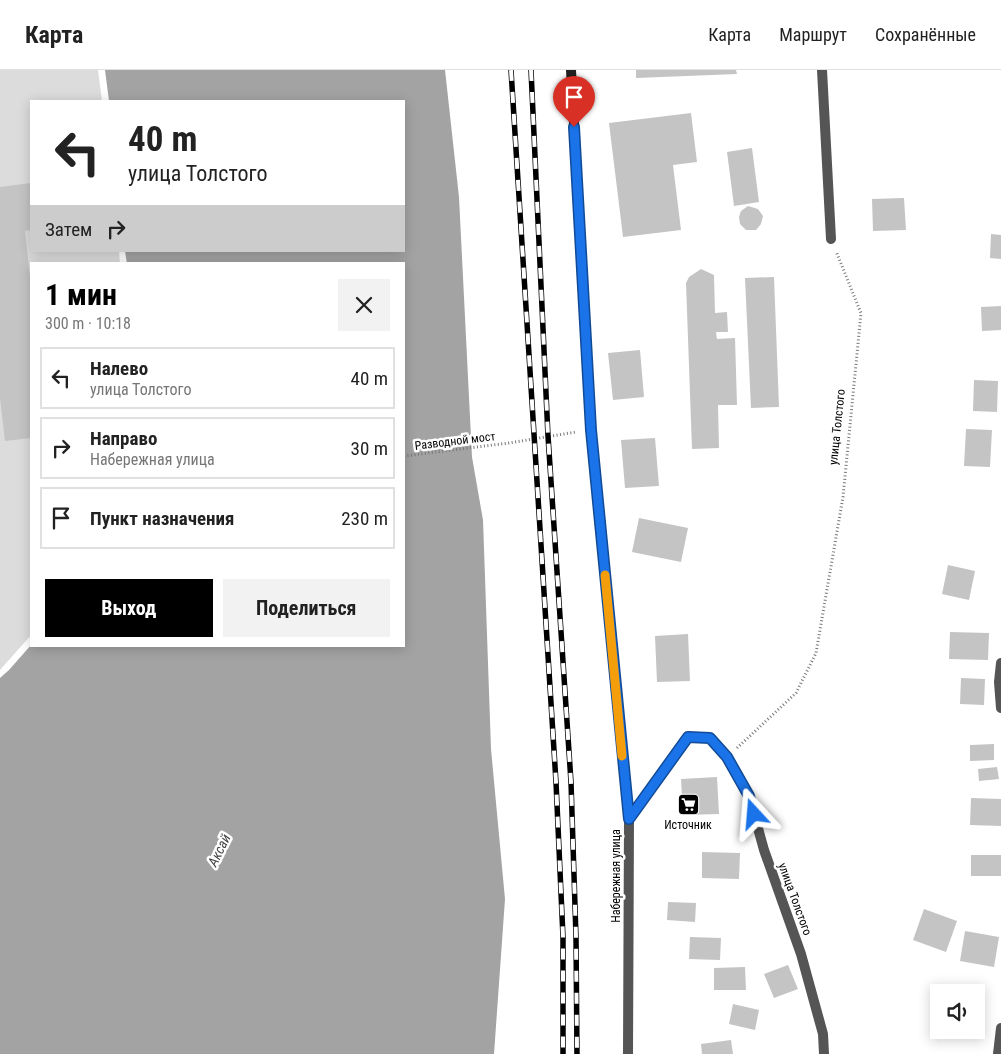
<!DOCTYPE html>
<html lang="ru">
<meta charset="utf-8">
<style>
:root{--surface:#fff;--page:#f2f2f2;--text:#222;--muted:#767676;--line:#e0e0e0;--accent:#000}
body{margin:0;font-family:"Roboto Condensed",sans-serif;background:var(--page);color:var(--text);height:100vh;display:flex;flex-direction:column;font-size:19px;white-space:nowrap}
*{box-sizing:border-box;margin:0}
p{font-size:16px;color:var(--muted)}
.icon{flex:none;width:28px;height:28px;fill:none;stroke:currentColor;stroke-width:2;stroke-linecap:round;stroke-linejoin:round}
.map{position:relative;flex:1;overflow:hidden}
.panel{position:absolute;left:30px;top:192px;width:375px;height:385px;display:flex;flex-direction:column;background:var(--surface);border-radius:0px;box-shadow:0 2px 12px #0003}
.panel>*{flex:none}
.hud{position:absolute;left:30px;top:30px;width:375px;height:152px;border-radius:0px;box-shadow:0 2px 12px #0003;background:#fff;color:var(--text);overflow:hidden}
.buttons{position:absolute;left:930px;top:914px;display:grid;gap:10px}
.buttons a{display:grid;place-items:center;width:55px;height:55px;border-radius:0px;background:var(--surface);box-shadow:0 2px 12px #0003;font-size:25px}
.pin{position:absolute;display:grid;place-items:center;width:42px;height:42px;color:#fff;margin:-51px -21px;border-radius:50% 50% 50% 0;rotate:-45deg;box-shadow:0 0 5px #0007}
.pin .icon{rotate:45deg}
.me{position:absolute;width:55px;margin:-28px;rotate:341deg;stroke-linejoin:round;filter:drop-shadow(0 0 4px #0008)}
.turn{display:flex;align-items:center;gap:18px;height:105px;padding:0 15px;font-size:22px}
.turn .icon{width:65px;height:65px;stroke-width:2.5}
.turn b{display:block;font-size:35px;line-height:42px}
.then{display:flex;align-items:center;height:48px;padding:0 15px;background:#0003;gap:10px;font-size:19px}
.round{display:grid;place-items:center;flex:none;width:52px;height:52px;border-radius:0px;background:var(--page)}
.head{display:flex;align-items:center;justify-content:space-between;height:85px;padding:0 15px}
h1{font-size:30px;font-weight:700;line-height:38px;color:var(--accent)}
.primary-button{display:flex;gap:10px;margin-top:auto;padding:10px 15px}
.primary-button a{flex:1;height:58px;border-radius:0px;background:var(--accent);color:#fff;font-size:20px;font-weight:700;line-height:58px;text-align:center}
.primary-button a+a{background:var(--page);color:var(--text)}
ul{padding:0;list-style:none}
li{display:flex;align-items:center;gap:15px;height:62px;margin:0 10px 8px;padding:0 5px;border:2px solid var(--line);border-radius:0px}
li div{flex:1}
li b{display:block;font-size:19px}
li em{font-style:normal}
header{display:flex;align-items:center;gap:30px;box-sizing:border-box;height:70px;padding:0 25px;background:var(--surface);border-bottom:1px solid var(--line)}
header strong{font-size:24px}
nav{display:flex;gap:28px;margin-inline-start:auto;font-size:18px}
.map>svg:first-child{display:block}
</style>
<header>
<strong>Карта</strong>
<nav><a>Карта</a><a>Маршрут</a><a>Сохранённые</a></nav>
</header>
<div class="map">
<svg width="1001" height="984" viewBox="0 0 1001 984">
<rect width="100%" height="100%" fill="#fff"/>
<path fill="#dcdcdc" d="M0 0H98L102 31H31V181H119L120 194H31V565L0 600Z"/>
<path fill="#a3a3a3" d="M105 0H445L459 127 472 387 483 450 491 679 505 829 494 984H0V608L9 600 31 575V576H404V194H127L125 181H404V31H109Z"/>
<path fill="#c4c4c4" d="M636 0H736L737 4 636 8Z
M691 43 697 92 673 95 681 160 623 167 609 53Z
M752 78 759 132 734 136 727 82Z
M31 113V160L25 161 31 216V368L5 371 0 328V117Z
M904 128 906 160 873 161 872 129Z
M748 136 758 139 763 146 761 154 756 160H746L740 154 739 147 741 141Z
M991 164 1001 165V189L990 188Z
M701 199 714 205 715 243 727 242 728 262H716L717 269 735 268 737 335H718L719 378 692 379 686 213 689 207Z
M774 207 779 337 751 338 745 208Z
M1001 236V260L982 261 981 237Z
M640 280 644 327 613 330 608 283Z
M974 310 998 311 997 342 973 341Z
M966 359 992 360 990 397 964 396Z
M655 368 659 416 625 418 621 370Z
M639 448 688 458 681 492 632 482Z
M948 495 975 501 969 530 942 524Z
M950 562 989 563 988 590 949 589Z
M688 564 690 611 657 612 655 566Z
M961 608 985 609 984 635 960 634Z
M994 674V690L970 691V675Z
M997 697 999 709 979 711 978 699Z
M717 707 719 744 683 745 681 709Z
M971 728 1001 729V756L970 755Z
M702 782 740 783 739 809 702 808Z
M971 785H1001V806H971Z
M668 832 696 833 695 852 667 850Z
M924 839 957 851 946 882 913 870Z
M965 861 999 867 994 897 960 891Z
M690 867 721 868 720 890 689 889Z
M788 895 798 919 774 928 764 904Z
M745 897 746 920H714V898Z
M733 934 759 940 755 960 729 954Z
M947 960H969V966L947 963Z
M731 970 733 984H702L701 974Z"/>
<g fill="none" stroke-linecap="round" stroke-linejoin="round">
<path stroke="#777" stroke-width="3" stroke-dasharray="1 2.5" stroke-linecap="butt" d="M404 386 509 373 576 362
M737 678 796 623 816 583 843 427 861 243 836 181"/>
<path stroke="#555" stroke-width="10" d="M822 0 831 169
M608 534 629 749 628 984
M1001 593 999 612 1001 638
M629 749 688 667 710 668 727 687 749 726 764 780 801 884 823 964 824 984
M998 984 1001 958"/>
<path stroke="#222" stroke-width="10" d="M571 0 591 359 608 534"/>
<defs>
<path id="rail" d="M511 0 556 712 563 867V984
M531 0 548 366 571 712 576 867 577 984"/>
</defs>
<use href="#rail" stroke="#000" stroke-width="5.5"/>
<use href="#rail" stroke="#fff" stroke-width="4" stroke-dasharray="11" stroke-linecap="butt"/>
</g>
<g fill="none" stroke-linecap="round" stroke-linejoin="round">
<defs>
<path id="route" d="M574 57 591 360 629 749 688 667 710 668 727 687 749 726 754 744"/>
</defs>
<use href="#route" stroke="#114b97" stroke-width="12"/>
<use href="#route" stroke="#1a73e8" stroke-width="9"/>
<path stroke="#f59e0b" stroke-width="9" d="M605 505 622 686"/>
</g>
<defs>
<symbol id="supermarket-square" viewBox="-11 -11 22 22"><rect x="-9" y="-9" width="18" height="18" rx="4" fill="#000" stroke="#fff"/><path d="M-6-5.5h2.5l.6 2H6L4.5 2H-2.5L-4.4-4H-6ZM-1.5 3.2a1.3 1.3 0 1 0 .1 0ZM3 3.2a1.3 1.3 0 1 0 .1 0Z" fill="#fff"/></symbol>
</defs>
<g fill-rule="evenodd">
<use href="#supermarket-square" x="676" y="722" width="25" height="25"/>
</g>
<g text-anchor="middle" stroke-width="5" stroke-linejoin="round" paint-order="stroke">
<g font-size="12" fill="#000" stroke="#fff">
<text transform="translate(837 357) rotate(-84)" y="4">улица Толстого</text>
<text transform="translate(455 371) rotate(-7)" y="4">Разводной мост</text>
<text transform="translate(616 806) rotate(-90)" y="4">Набережная улица</text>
<text transform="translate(795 829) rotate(70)" y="4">улица Толстого</text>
</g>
<g font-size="12" fill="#000" stroke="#fff">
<text x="688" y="759">Источник</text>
</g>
<g font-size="14" font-style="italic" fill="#444" stroke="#fff">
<text transform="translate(219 780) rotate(-64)" y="5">Аксай</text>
</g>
</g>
</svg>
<div class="buttons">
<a><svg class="icon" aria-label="sound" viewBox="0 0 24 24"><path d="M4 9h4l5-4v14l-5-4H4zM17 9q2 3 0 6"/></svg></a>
</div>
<div class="pin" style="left:574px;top:57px;background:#d93025"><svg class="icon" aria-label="arrive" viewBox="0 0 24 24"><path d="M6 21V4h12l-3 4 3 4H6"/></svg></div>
<svg class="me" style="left:754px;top:744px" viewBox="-20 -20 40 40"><path d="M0-17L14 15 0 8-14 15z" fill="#1a73e8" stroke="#fff" stroke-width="4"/></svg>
<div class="hud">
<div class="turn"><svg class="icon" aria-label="left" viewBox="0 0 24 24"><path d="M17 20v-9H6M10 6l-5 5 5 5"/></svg><div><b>40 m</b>улица Толстого</div></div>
<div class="then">Затем<svg class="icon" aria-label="right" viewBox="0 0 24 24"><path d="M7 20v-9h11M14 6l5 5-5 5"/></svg></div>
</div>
<section class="panel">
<div class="head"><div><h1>1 мин</h1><p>300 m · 10:18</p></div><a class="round"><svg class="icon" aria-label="close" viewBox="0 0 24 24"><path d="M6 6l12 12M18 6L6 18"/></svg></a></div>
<ul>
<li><svg class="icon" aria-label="left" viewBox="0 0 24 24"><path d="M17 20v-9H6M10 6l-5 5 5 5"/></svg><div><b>Налево</b><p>улица Толстого</p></div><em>40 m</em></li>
<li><svg class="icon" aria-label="right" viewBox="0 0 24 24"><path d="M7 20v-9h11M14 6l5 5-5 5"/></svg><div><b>Направо</b><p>Набережная улица</p></div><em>30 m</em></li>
<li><svg class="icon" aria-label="arrive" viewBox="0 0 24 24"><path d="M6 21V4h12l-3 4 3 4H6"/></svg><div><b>Пункт назначения</b></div><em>230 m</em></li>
</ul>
<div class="primary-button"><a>Выход</a><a>Поделиться</a></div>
</section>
</div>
